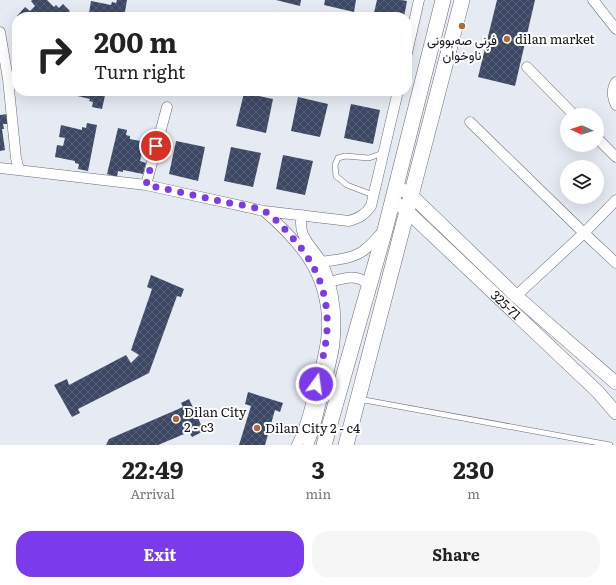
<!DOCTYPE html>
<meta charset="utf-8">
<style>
:root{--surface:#fff;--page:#f6f6f6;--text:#222;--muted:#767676;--accent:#7c3aed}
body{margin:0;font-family:Literata,Vazirmatn,serif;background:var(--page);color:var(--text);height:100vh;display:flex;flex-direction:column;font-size:15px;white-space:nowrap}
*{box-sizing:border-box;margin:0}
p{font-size:13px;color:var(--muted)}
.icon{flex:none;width:22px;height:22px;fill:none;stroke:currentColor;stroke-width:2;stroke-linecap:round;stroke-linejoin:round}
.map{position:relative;height:445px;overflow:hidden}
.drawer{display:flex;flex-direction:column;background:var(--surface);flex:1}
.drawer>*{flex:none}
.top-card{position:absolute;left:12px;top:12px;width:400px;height:84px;border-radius:16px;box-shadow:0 4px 16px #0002;background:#fff;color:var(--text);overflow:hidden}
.needle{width:26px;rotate:274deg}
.controls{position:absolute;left:560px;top:108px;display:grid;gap:8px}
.controls a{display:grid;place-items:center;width:44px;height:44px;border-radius:50%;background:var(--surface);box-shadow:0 4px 16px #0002;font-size:20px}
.pin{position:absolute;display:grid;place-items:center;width:34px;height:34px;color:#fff;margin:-17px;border:2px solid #fff;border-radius:50%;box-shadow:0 1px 4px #0007}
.me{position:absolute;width:44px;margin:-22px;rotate:14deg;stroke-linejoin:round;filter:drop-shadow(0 0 3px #0008)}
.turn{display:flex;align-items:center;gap:14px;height:84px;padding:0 16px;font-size:18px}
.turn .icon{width:52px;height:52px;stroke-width:2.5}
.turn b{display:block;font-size:28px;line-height:34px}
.eta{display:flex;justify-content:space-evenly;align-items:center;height:68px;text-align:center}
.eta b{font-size:24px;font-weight:700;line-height:28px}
.primary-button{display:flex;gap:8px;margin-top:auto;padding:8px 16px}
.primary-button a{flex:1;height:46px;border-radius:16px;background:var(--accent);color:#fff;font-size:16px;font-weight:700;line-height:46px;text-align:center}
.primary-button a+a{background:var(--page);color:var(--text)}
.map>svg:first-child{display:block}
</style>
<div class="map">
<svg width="616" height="445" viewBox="0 0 616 445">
<defs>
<pattern id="building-cross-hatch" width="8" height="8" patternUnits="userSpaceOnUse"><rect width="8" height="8" fill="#3d4865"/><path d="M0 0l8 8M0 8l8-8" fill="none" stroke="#565f76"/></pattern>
</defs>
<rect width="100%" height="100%" fill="#e5eaf3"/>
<path fill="url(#building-cross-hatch)" d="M32 0H47L54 7 56 5 59 8 63 4 70 11 64 17H18L17 16 25 7 30 11 35 6 31 1Z
M117 0H127L124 17H94V14L89 13 91 1 111 5 112 2 116 3Z
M276 0H301L300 6Z
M325 0H356L354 12 324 5Z
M377 0H401L407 1 404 17H373Z
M497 0H535L515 86 478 77Z
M70 91H106L102 109 92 107 93 102 89 101 90 99 69 94Z
M244 93 273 99 266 133 236 126Z
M298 97 328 104 320 137 291 131Z
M351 104 380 110 373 144 344 138Z
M7 114 9 124H3L4 129H2L5 150 0 151V115Z
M87 123 97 125 88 171 78 169 79 164 75 163V161L55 157 57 145 63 146 65 138 59 137 61 125 82 130V127L86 128Z
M118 128 127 130 126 135 130 136V139L150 143 148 155 142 153 140 161 146 163 143 174 123 170V172L118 171 117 177 107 174Z
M176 141 205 147 198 181 169 174Z
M231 147 261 153 253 187 224 181Z
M283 155 313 161 305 195 276 189Z
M151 275 184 289 181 297 177 296 149 373 78 409 80 413 72 417 54 385 67 379 69 385 126 355 131 363 139 355 131 350 152 289 147 287Z
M248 392 283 403 280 412 275 410 265 445H239L251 406 245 404Z
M189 399 204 431 192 437 189 432 158 445H106L109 439 183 407 181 403Z"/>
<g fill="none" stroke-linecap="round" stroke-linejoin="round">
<defs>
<path id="service" d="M373 195 347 185 336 176 335 165 338 158 345 156 369 158 383 153
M359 399 610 445"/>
<path id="minor" d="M593 0 616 29
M0 32 8 79 16 158 19 170
M407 53 419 0
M527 67 574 115
M616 82C611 90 612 97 616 105
M470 122 584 233 616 263
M597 138 616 157
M0 168 146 185 264 211 349 221C359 218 365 215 371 206L398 91
M146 185 167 107
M264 211C302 244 329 276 327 330 326 348 321 367 316 384 311 405 306 426 297 445
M302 215C296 240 317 248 325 269 335 293 337 322 334 347 331 365 326 381 322 398 318 414 315 430 308 445
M315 263C331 260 350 260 363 251 371 245 377 238 383 231
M323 284C340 280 355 271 369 285
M516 296 584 233 616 200"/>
<g id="tertiary">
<path d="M396 186 411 195 516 296 616 383"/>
<path id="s1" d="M392 200 407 211 598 392 616 413"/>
</g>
<path id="secondary" d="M324 445 385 230 443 0
M346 445 462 0"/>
</defs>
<use href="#service" stroke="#686c74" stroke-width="6"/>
<use href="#minor" stroke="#686c74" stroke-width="11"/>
<use href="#tertiary" stroke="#686c74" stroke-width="14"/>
<use href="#secondary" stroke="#686c74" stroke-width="16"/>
<use href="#service" stroke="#fff" stroke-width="5"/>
<use href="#minor" stroke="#fff" stroke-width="10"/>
<use href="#tertiary" stroke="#fff" stroke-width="13"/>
<use href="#secondary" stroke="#fff" stroke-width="15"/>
</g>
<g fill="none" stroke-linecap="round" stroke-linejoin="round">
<path stroke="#7c3aed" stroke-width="7" stroke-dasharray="0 12.6" d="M156 146 146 185C172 190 198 196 224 202 236 204 250 206 262 210 269 212 284 228 289 234 315 261 329 292 327 330 326 348 321 366 316 384"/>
</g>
<g fill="#ad6c37" stroke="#fff" stroke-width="1.5">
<circle cx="462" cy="26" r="4"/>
<circle cx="507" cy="39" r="4"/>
<circle cx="176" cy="419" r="4"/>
<circle cx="257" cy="428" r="4"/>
</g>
<g text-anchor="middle" stroke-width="4" stroke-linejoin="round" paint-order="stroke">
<g font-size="13" fill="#141619" stroke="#fff" text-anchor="start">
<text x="515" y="44">dilan market</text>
<text x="462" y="45" text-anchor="middle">فڕنی صەبوونی<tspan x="462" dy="15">ناوخوان</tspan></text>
<text x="184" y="417">Dilan City<tspan x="184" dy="15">2 - c3</tspan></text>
<text x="265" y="433">Dilan City 2 - c4</text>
</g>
<g font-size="13" fill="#141619" stroke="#fff">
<text dy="5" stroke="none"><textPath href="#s1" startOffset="155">325-71</textPath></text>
</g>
</g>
</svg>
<div class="controls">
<a><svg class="needle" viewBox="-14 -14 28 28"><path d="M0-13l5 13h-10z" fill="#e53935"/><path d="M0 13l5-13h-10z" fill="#767676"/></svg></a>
<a><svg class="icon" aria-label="layers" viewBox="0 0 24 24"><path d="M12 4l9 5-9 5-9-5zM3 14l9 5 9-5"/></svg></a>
</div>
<div class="pin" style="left:156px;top:146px;background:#d93025"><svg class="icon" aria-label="arrive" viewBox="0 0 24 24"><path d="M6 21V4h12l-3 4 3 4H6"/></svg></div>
<svg class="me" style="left:316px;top:384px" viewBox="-20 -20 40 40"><circle r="17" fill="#7c3aed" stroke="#fff" stroke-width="3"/><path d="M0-11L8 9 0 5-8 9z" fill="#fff"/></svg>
<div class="top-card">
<div class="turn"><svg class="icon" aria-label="right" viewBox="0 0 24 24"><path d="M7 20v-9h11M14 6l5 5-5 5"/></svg><div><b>200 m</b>Turn right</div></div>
</div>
</div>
<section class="drawer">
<div class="eta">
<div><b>22:49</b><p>Arrival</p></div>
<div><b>3</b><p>min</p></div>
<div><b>230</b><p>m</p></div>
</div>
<div class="primary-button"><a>Exit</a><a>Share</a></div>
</section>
